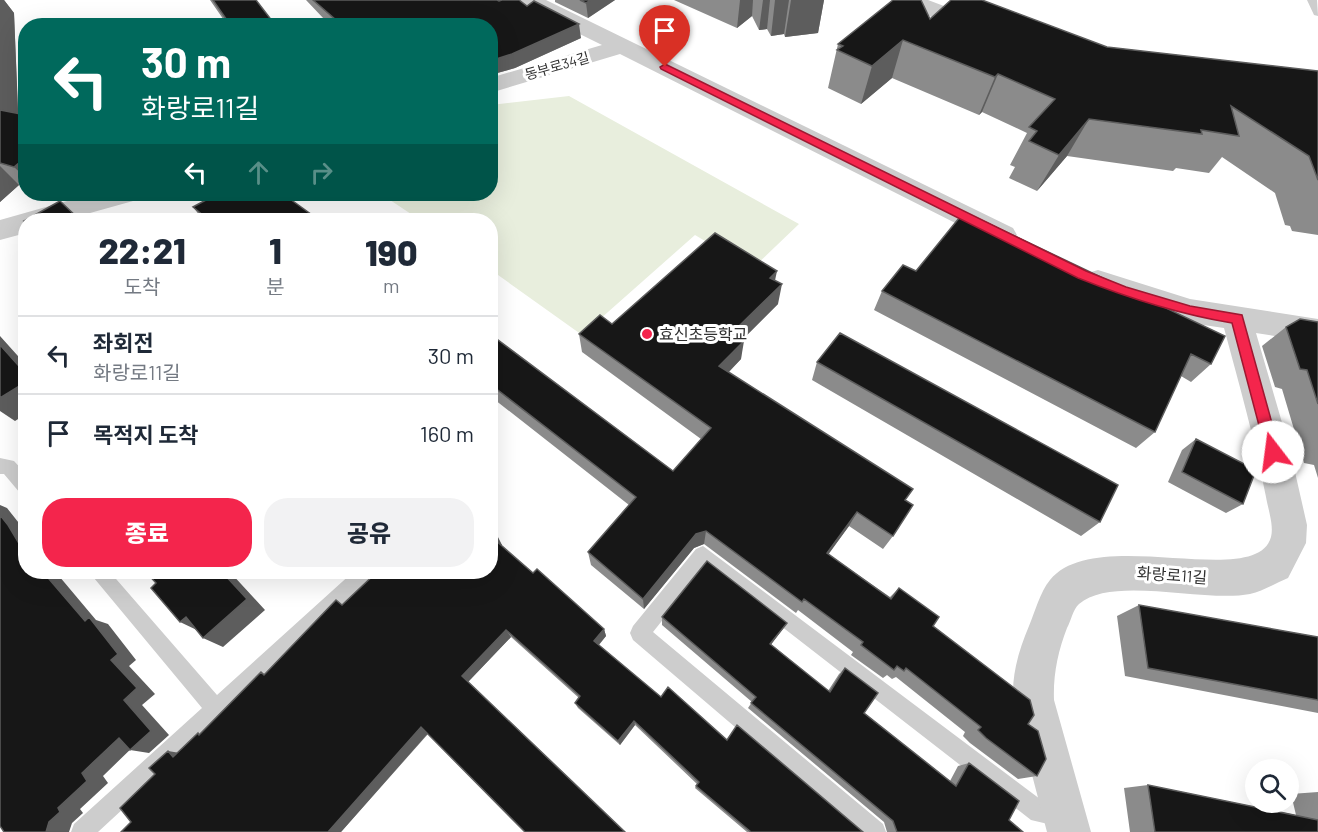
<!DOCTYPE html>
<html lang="ko">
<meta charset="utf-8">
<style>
:root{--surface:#fff;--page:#f2f2f3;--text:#1f2937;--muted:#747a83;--line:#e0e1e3;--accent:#f4254c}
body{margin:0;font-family:Barlow,"Noto Sans KR",sans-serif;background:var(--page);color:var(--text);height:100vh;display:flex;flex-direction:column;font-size:22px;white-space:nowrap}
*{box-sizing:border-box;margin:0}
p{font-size:20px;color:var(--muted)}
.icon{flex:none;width:33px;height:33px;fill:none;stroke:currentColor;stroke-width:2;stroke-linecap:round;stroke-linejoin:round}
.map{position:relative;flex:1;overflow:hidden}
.sheet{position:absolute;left:18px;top:213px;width:480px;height:366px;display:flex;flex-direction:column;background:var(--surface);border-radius:24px;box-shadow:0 6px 24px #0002}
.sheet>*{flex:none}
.banner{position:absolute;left:18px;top:18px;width:480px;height:183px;border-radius:24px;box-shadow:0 6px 24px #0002;background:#00695c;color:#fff;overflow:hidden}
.fabs{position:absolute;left:1245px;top:759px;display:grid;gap:12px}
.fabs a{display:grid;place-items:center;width:54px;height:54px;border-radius:50%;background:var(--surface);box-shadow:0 6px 24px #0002;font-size:30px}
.pin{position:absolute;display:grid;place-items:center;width:51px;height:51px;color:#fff;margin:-62px -26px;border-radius:50% 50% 50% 0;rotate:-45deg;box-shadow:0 0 6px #0007}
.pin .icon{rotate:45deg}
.me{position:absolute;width:66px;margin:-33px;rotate:345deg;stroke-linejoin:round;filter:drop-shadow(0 0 4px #0008)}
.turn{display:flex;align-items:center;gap:21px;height:126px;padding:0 24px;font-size:27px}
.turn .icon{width:78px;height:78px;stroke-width:2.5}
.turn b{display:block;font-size:42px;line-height:51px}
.lanes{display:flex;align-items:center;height:57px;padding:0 24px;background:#0003;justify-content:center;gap:30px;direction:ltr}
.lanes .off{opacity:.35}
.eta{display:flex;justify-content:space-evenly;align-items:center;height:102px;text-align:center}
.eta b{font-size:36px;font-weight:800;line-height:42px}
.cta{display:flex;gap:12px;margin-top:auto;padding:12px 24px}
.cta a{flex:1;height:69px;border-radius:24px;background:var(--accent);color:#fff;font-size:24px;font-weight:800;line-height:69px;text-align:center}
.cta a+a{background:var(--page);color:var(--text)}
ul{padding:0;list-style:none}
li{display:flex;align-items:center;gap:18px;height:78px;padding:0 24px;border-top:2px solid var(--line)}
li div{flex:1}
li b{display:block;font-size:22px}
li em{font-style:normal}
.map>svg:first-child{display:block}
</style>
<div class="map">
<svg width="1318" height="832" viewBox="0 0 1318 832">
<rect width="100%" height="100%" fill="#fff"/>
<path fill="#e8eedd" d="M569 96 799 224 752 269 695 235 582 335 491 270 490 220H420L381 194H490L491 105Z"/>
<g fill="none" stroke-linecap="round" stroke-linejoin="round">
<path fill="#cdcdcd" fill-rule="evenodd" d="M1307 0H1317L1318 16 1314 15Z
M0 458 14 461 26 474V495L20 493 4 474H0Z
M703 546 1044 802 1073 809 1076 817 1073 825 1065 828 1031 820 705 567 653 632 883 824 886 832H858L633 640 630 633 633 626 696 549Z
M89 572H110L217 695 353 572H375L373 578 98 832H71L74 824 202 708Z"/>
<path fill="#cdcdcd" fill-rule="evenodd" d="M518 0H546L1013 228 1017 235 1013 242 1003 245 993 242 620 54 490 93V78L602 45 521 5Z
M898 0H928L989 23 992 28 989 33H973L901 5Z
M92 194H137L133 201 65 220H26V233L0 240V220Z
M1098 270 1190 299 1318 319V343L1256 333 1290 450 1307 525 1306 543 1288 578C1276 583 1263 591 1250 594 1205 603 1112 575 1079 604 1073 609 1071 621 1067 628 1058 651 1053 675 1054 700L1091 832H1047L1015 710C1009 682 1018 652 1029 626 1035 612 1040 592 1050 580 1095 524 1256 591 1271 537 1274 525 1268 509 1266 497 1255 440 1239 384 1224 328L1190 323 1088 289 1083 281 1088 273Z"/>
</g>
<path fill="#8b8b8b" d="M0 0H4L14 13 18 114 26 115V187L19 185 0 202Z
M210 0H256L276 26H228Z
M306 0H497L499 1 527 6 581 38 515 68 490 75V26H332L324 19Z
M555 0H615L588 18 555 2Z
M674 0H824L818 33 785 37 784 34 771 36 767 29 759 30 752 16 737 28Z
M930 19 1107 47 1318 71V235L1292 231 1290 226 1285 225 1275 193 1222 157 1209 173 1176 168 1173 171 1067 156 1037 191 1009 178 1015 167 1010 165 1027 133 982 112 979 115 892 78 861 104 828 88 838 44Z
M193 207 319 220H203Z
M964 212 1211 364 1191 382 1181 376 1155 432 1136 448 874 310 882 291 916 271Z
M775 281 778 304 742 340 741 359 729 372 905 500 893 536 883 549 849 526 828 554 890 597 899 588 933 626 1028 724 1037 776 1018 779 970 743 963 736 965 732 896 677 892 679 887 675 883 678 851 655 853 652 798 610 796 613 704 544 694 548 644 609 591 565 588 552 629 505 490 396V334L673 471 701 439 582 352 579 334Z
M1318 322V478L1314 465 1304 463 1282 389 1275 387 1262 346 1286 327Z
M817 362 1100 522 1081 536 812 380Z
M1196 439 1243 504 1226 513 1168 482 1182 450Z
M490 530 502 545 501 546 533 573 604 629 606 636 599 645 661 697 727 740 863 832H747L695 788 697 784 635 725 620 745 578 708 575 703 579 698 511 637 468 682 428 734 341 832H121L131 822 178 752 200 734 261 672 265 674 336 600 342 605Z
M1139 605 1318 637V713L1125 676 1117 616Z
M662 617 787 623 782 630 771 644 828 691 839 674 845 668 864 713 950 781 958 766 969 763 1009 820 1023 832H887L884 822 748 708 752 702 662 625Z
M1148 785 1296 815 1291 794 1318 792V832H1130L1124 788Z"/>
<path fill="#5d5d5d" d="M0 0H4L14 13 19 133 0 112Z
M591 0H615L588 18 586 3Z
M740 0H753L752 16 737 28Z
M763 0H770L767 29 759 30Z
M775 0H789L784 34 771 36Z
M791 0H824L818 33 785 37Z
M579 24 581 38 515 68 490 75V61Z
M903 40 892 78 861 104 872 66Z
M998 74 982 112 979 115 995 77Z
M1089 119 1067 156 1037 191 1059 155Z
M26 157V178L14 167Z
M0 166 19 185 0 202Z
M777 271 773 290 770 278Z
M782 284 778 304 730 352 732 333Z
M0 336 26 365V374L0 345Z
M744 341 741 359 717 384 719 366Z
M26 382V414L15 421 0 411V398Z
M0 505 7 508 26 532V555L0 515Z
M857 512 849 526 820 566 827 553Z
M706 531 704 544 694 548 644 609 643 599 696 534Z
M497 535 502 545 499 548 494 539Z
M37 572H50L59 576 96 620 108 624 136 660 129 666 155 694 142 705 169 735 149 753 130 750 124 700 85 621Z
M222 572H230L265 610 223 647 203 638Z
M186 617 201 632 180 622Z
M787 623 782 630 767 650 770 644Z
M604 629 606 636 596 648 594 641Z
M506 630 511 637 468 682 626 832 462 676Z
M634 721 635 725 620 745 618 741Z
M421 727 430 731 341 832H328Z
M119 738 138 742 103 776 108 783 80 809 83 813 72 823 69 832H46L49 822 58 808 82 773Z
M168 751 186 754 173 757Z"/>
<path fill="#171717" stroke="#5d5d5d" stroke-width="1.5" d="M213 0H256L276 26H231Z
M313 0H497L499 1 502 0H519L527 6 534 1 579 24 512 54 490 61V26H343Z
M580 0H591L586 3Z
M893 0H921L930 19 951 0H982L1107 47 1318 71V180L1309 156 1231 106 1239 136 1201 130 1202 134 1089 119 1059 155 1029 141 1037 131 1029 127 1055 99 998 74 995 77 903 40 872 66 837 50 843 46 838 44Z
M0 110 26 115V157L14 167 0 163Z
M217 194H283L319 220H209L193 207Z
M60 201 80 220H26V222L24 221Z
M964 212 1225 336 1211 364 1191 354 1155 432 882 291 903 265 916 271Z
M715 233 777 271 770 278 782 284 732 333 744 341 719 366 913 489 905 500 913 505 893 536 857 512 827 553 891 599 899 588 939 617 933 626 1030 700 1034 715 1028 724 1038 731 1046 759 1037 776 986 738 978 730 981 727 906 668 904 671 897 666 894 670 861 645 863 642 804 599 802 602 706 531 696 534 643 599 588 552 636 497 490 384V334L673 471 711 428 579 334 600 315 612 324Z
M1300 319 1318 322V404L1307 370 1300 369 1286 327Z
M840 333 1118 485 1100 522 817 362Z
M0 345 26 374V382L0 398Z
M1196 439 1256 470 1243 504 1182 472Z
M0 515 8 525 26 555V572H43L85 621 89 617 118 654 111 660 137 688 124 700 151 731 130 750 119 738 82 773 87 781 58 808 60 812 49 822 46 832H4L0 826Z
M490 530 497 535 494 539 533 573 537 569 604 629 594 641 661 697 668 687 727 740 737 725 863 832H751L696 786 699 782 634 721 618 741 575 703 580 696 506 630 462 676 625 832H525L421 727 328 832H121L131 822 120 808 155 774 149 768 168 751 173 757 198 733 199 735 261 672 264 675 336 600 342 605 377 572H490Z
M707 561 787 623 770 644 830 692 845 668 878 693 864 713 956 786 969 763 1019 801 1009 820 1023 832H897L893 821 751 703 756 697 662 617Z
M146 572H222L247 599 203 638 186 617 180 622 151 588 156 583Z
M1139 605 1318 637V700L1148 668Z
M1148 785 1318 820V832H1155Z"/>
<path fill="#f4254c" stroke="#9f1831" stroke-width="1.5" d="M665 64 1086 271 1126 287 1190 306 1242 315 1280 452 1278 456 1273 458 1266 452 1232 323C1178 314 1128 298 1078 278L661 69 660 67Z"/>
<circle fill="#f4254c" stroke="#fff" stroke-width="2" cx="647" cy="334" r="6"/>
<g text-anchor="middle" stroke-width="6" stroke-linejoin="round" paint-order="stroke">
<g font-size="14" fill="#303030" stroke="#fff">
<text transform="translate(557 66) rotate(-16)" y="5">동부로34길</text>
</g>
<g font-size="16" fill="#303030" stroke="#fff" text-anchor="start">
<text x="659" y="340">효신초등학교</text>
</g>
<g font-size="16" fill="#303030" stroke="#fff">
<text transform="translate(1172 575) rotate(4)" y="6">화랑로11길</text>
</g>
</g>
</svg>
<div class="fabs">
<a><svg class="icon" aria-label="search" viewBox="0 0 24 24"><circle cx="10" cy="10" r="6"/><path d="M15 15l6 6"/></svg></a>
</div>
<div class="pin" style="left:665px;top:67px;background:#d93025"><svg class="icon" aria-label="arrive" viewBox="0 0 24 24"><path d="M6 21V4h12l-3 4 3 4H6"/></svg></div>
<svg class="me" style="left:1273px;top:452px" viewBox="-20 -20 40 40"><circle r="19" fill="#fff"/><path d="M0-13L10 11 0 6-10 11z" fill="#f4254c"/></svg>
<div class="banner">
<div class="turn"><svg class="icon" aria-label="left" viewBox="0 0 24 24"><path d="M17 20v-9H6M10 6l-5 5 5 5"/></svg><div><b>30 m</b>화랑로11길</div></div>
<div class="lanes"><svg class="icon" aria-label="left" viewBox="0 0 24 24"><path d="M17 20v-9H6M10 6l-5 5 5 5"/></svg><svg class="icon off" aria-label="ahead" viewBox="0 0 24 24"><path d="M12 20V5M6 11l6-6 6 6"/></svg><svg class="icon off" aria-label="right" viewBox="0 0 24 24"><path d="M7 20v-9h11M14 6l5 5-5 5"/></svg></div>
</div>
<section class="sheet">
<div class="eta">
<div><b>22:21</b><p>도착</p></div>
<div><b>1</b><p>분</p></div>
<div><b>190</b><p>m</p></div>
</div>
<ul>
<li><svg class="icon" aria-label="left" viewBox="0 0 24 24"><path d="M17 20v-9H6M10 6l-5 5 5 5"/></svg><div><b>좌회전</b><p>화랑로11길</p></div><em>30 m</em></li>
<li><svg class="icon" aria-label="arrive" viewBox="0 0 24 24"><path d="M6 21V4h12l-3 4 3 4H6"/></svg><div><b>목적지 도착</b></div><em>160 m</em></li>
</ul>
<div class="cta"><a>종료</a><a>공유</a></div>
</section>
</div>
